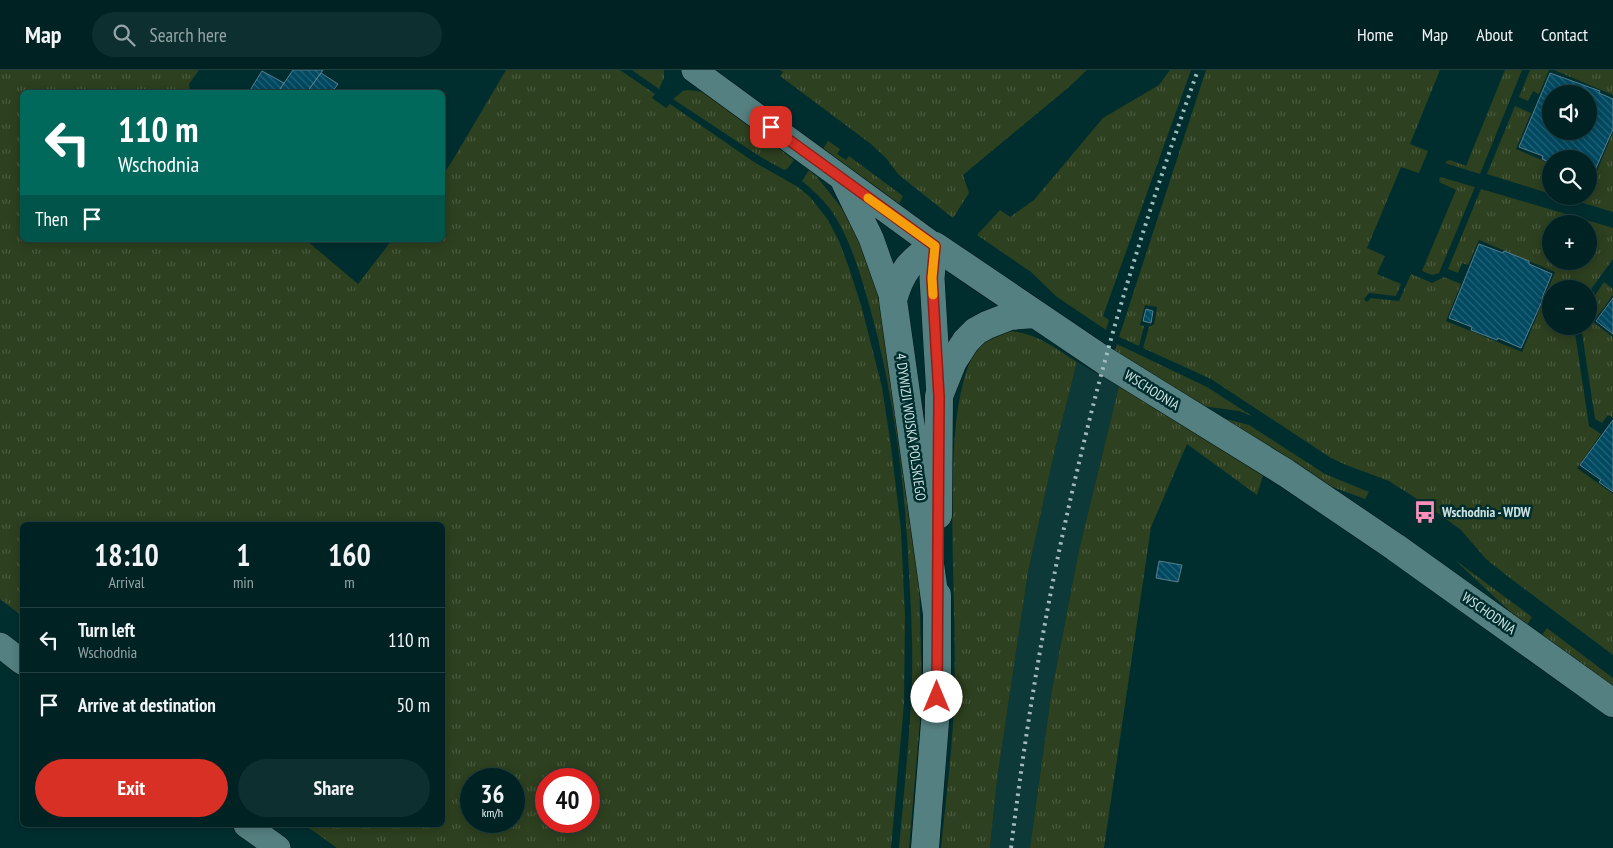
<!DOCTYPE html>
<meta charset="utf-8">
<style>
:root{--surface:#002223;--page:#0e2f30;--text:#f1f3f6;--muted:#95a4a6;--line:#223f41;--accent:#d93025}
body{margin:0;font-family:"PT Sans Narrow",sans-serif;background:var(--page);color:var(--text);height:100vh;display:flex;flex-direction:column;font-size:19px;white-space:nowrap}
*{box-sizing:border-box;margin:0}
p{font-size:16px;color:var(--muted)}
.icon{flex:none;width:28px;height:28px;fill:none;stroke:currentColor;stroke-width:2;stroke-linecap:round;stroke-linejoin:round}
.map{position:relative;flex:1;overflow:hidden}
.panel{position:absolute;left:20px;top:452px;width:425px;height:305px;display:flex;flex-direction:column;background:var(--surface);border-radius:8px;box-shadow:0 2px 12px #0003,0 0 0 1px var(--line)}
.panel>*{flex:none}
.guide{position:absolute;left:20px;top:20px;width:425px;height:152px;border-radius:8px;box-shadow:0 2px 12px #0003,0 0 0 1px var(--line);background:#00695c;color:#fff;overflow:hidden}
.fabs{position:absolute;left:1542px;top:15px;display:grid;gap:10px}
.fabs a{display:grid;place-items:center;width:55px;height:55px;border-radius:50%;background:var(--surface);box-shadow:0 2px 12px #0003,0 0 0 1px var(--line);font-size:25px}
.speed{position:absolute;left:460px;top:698px;display:flex;gap:10px;font-size:25px;font-weight:700;text-align:center}
.speed>*{display:grid;place-content:center;width:65px;height:65px;border-radius:50%;background:var(--surface);box-shadow:0 2px 12px #0003,0 0 0 1px var(--line);line-height:1}
.speed small{font-size:12px;font-weight:400}
.speed .limit{border:8px solid #d22;background:#fff;color:#111}
.pin{position:absolute;display:grid;place-items:center;width:42px;height:42px;color:#fff;margin:-21px;border-radius:10px;box-shadow:0 2px 8px #0006}
.me{position:absolute;width:55px;margin:-28px;rotate:0deg;stroke-linejoin:round;filter:drop-shadow(0 0 4px #0008)}
.turn{display:flex;align-items:center;gap:18px;height:105px;padding:0 15px;font-size:22px}
.turn .icon{width:65px;height:65px;stroke-width:2.5}
.turn b{display:block;font-size:35px;line-height:42px}
.then{display:flex;align-items:center;height:48px;padding:0 15px;background:#0003;gap:10px;font-size:19px}
.eta{display:flex;justify-content:space-evenly;align-items:center;height:85px;text-align:center}
.eta b{font-size:30px;font-weight:700;line-height:35px}
.primary-button{display:flex;gap:10px;margin-top:auto;padding:10px 15px}
.primary-button a{flex:1;height:58px;border-radius:30px;background:var(--accent);color:#fff;font-size:20px;font-weight:700;line-height:58px;text-align:center}
.primary-button a+a{background:var(--page);color:var(--text)}
ul{padding:0;list-style:none}
li{display:flex;align-items:center;gap:15px;height:65px;padding:0 15px;border-top:1px solid var(--line)}
li div{flex:1}
li b{display:block;font-size:19px}
li em{font-style:normal}
header{display:flex;align-items:center;gap:30px;box-sizing:border-box;height:70px;padding:0 25px;background:var(--surface);border-bottom:1px solid var(--line)}
header strong{font-size:24px}
nav{display:flex;gap:28px;margin-inline-start:auto;font-size:18px}
.search{width:350px;height:45px;background:var(--page);display:flex;align-items:center;gap:12px;box-sizing:border-box;padding:0 18px;border-radius:28px;color:var(--muted);font-size:19px}
.map>svg:first-child{display:block}
</style>
<header>
<strong>Map</strong>
<div class="search"><svg class="icon" aria-label="search" viewBox="0 0 24 24"><circle cx="10" cy="10" r="6"/><path d="M15 15l6 6"/></svg>Search here</div>
<nav><a>Home</a><a>Map</a><a>About</a><a>Contact</a></nav>
</header>
<div class="map">
<svg width="1613" height="778" viewBox="0 0 1613 778">
<defs>
<pattern id="grass-tufts" width="24" height="20" patternUnits="userSpaceOnUse" patternTransform="scale(1.25)"><rect width="24" height="20" fill="#2d401f"/><path d="M3 7l-1-3M5 7V3M7 7l1-3M15 17l-1-3M17 17v-4M19 17l1-3" fill="none" stroke="#4a5b3f"/></pattern>
<pattern id="building-back-hatch" width="6" height="6" patternUnits="userSpaceOnUse" patternTransform="scale(1.25)"><rect width="6" height="6" fill="#004961"/><path d="M-1 5l2 2M0 0l6 6M5-1l2 2" fill="none" stroke="#246377"/></pattern>
</defs>
<rect width="100%" height="100%" fill="#002e2f"/>
<path fill="#0e3939" d="M1077 292 1119 316 1079 480 1051 625 1030 778H990L997 710 1028 502 1056 375Z"/>
<path fill="url(#grass-tufts)" fill-rule="evenodd" d="M0 0H199L189 14 190 22H22V170H306L358 214 392 170H442L443 104 451 93 506 0H620L655 24 652 28 666 38 670 34 754 92 798 117 810 127 828 150 839 171 849 198 861 235 882 317 891 376 901 460 905 546 904 634 891 778H337L305 755H442V455H22V546L0 529ZM471 709H514V751H471ZM546 709H589V751H546Z
M632 0H664V8L659 19Z
M780 0H1087L1069 17 963 105 969 123 953 148 899 105 886 88 871 74 780 6 783 2Z
M1170 0H1191L1103 246 1109 250 1106 260 1057 227 1031 202 977 165 1000 140 1010 147 1034 130 1103 48 1159 15Z
M1206 0H1440L1410 74 1428 81 1419 103 1401 97 1367 178 1385 186 1377 204 1401 214 1396 226 1369 223 1364 229 1367 232 1371 228 1399 231 1411 204 1432 213 1444 207 1461 214 1446 251 1522 282 1555 202 1479 170 1468 195 1462 193 1458 203 1448 199 1481 119 1563 143 1557 154H1551V191H1589V175L1595 178 1610 157 1613 158V189L1589 222V219H1551V256H1574L1589 356 1601 364 1577 398 1613 424V585L1506 505 1486 489 1461 460 1428 436 1389 411 1346 395 1331 388 1211 309 1143 278 1149 257 1154 254 1157 237 1145 235 1140 255 1144 256 1139 276 1119 267Z
M1505 0H1522L1480 104 1445 93 1447 91 1450 90 1466 96Z
M1530 0H1549L1539 24 1533 21 1528 31 1519 27Z
M1554 0H1613V25Z
M688 20 703 22 794 90 787 99 784 100 759 86 673 29 683 21Z
M1515 36 1531 43 1516 79 1551 94V124L1487 104Z
M1613 62V142L1560 126H1589V109L1593 111Z
M828 71 840 79 837 84 846 90 849 86 903 126 899 134 823 79Z
M809 100 817 107 844 141 856 161 878 212 918 463 922 628 909 778H899C904 722 910 665 912 609 913 573 911 538 909 503 905 414 894 324 870 238 861 206 851 171 833 143 825 131 813 120 802 111Z
M1440 107 1475 117 1439 203 1432 205 1422 201 1456 120 1441 113 1439 111Z
M1604 212 1613 219V225L1593 252 1613 267V348L1608 345 1602 353 1595 349 1581 256H1589V234Z
M1007 261C1034 261 1055 278 1077 292L1056 375 1028 502 997 710 990 778H941C946 728 953 677 954 627 957 553 950 480 953 407 954 369 956 329 969 294 976 274 988 269 1007 261Z
M1117 274 1207 317 1252 346 1239 341 1202 336 1115 281Z
M1119 316 1263 405 1257 425 1187 374 1151 457 1104 778H1030L1051 625 1079 480Z
M1219 347 1249 355 1325 404 1369 422 1365 429 1327 415Z
M1455 490 1532 547 1527 555 1517 548Z
M1547 558 1613 608V616L1542 565Z"/>
<path fill="#2d401f" d="M1563 143 1610 157 1595 179 1589 175V154H1557Z"/>
<path fill="url(#building-back-hatch)" stroke="#5b7e8f" fill-rule="evenodd" d="M293 0H323L307 22H278Z
M262 1 284 13 278 22H249Z
M321 3 338 14 332 22H307Z
M1550 3 1600 21 1599 23 1613 29V59L1592 107 1589 106V89H1551V93L1542 89 1543 86 1519 77ZM1551 24H1589V61H1551Z
M1479 174 1503 183 1504 181 1529 191V194L1552 204 1542 228 1543 229 1521 278 1498 268 1497 270 1471 260 1472 257 1449 248Z
M1613 228V264L1596 251Z
M1146 239 1153 241 1151 253 1143 251Z
M1613 350V422L1599 412 1601 410 1580 395Z
M1159 491 1182 495 1178 512 1156 508Z"/>
<g fill="none" stroke-linecap="round" stroke-linejoin="round">
<defs>
<path id="street" d="M694 0 935 176 932 208 939 326
M844 113 871 168 893 230
M0 575 22 592
M246 755 278 778"/>
<path id="secondary" d="M938 445 939 326 953 291 966 271 976 261 987 255 1010 246 1034 244
M937 544 893 230C901 202 910 190 935 176L1105 291 1286 403 1395 477 1613 633
M925 778 937 627V525"/>
</defs>
<use href="#street" stroke="#011415" stroke-width="26"/>
<use href="#secondary" stroke="#011415" stroke-width="29"/>
<use href="#street" stroke="#558081" stroke-width="25"/>
<use href="#secondary" stroke="#558081" stroke-width="28"/>
<path stroke="#a1bcbc" stroke-width="4" stroke-dasharray="2.5 5" stroke-linecap="butt" d="M1011 778C1027 649 1048 520 1079 393 1110 260 1152 129 1198 0"/>
</g>
<g fill="none" stroke-linecap="round" stroke-linejoin="round">
<defs>
<path id="route" d="M771 57 935 176 932 208 939 326 937 627"/>
</defs>
<use href="#route" stroke="#8d1f18" stroke-width="12"/>
<use href="#route" stroke="#d93025" stroke-width="9"/>
<path stroke="#f59e0b" stroke-width="9" d="M868 128 935 176 932 208 933 225"/>
</g>
<defs>
<symbol id="bus-bare" viewBox="-9 -9 18 18"><path d="M-5-6H5V4H4V6H2V4H-2V6H-4V4H-5ZM-3.5-4V0h7V-4ZM-3.5 1.2v1.5H-2V1.2ZM2 1.2v1.5H3.5V1.2Z" fill="#ff8eba" stroke="#002e2f" stroke-width="2.5" paint-order="stroke"/></symbol>
</defs>
<g fill-rule="evenodd">
<use href="#bus-bare" x="1409" y="426" width="32" height="32"/>
</g>
<g text-anchor="middle" stroke-width="5" stroke-linejoin="round" paint-order="stroke">
<g font-size="14" fill="#cce2e2" stroke="#002e2f">
<text transform="translate(1152 320) rotate(32)" y="5">WSCHODNIA</text>
<text transform="translate(911 357) rotate(82)" y="5">4 DYWIZJI WOJSKA POLSKIEGO</text>
<text transform="translate(1489 543) rotate(35)" y="5">WSCHODNIA</text>
</g>
<g font-size="14" font-weight="bold" fill="#cce2e2" stroke="#002e2f" text-anchor="start">
<text x="1442" y="447">Wschodnia - WDW</text>
</g>
</g>
</svg>
<div class="fabs">
<a><svg class="icon" aria-label="sound" viewBox="0 0 24 24"><path d="M4 9h4l5-4v14l-5-4H4zM17 9q2 3 0 6"/></svg></a>
<a><svg class="icon" aria-label="search" viewBox="0 0 24 24"><circle cx="10" cy="10" r="6"/><path d="M15 15l6 6"/></svg></a>
<a>+</a>
<a>−</a>
</div>
<div class="speed"><div>36<small>km/h</small></div><div class="limit">40</div></div>
<div class="pin" style="left:771px;top:57px;background:#d93025"><svg class="icon" aria-label="arrive" viewBox="0 0 24 24"><path d="M6 21V4h12l-3 4 3 4H6"/></svg></div>
<svg class="me" style="left:937px;top:627px" viewBox="-20 -20 40 40"><circle r="19" fill="#fff"/><path d="M0-13L10 11 0 6-10 11z" fill="#d93025"/></svg>
<div class="guide">
<div class="turn"><svg class="icon" aria-label="left" viewBox="0 0 24 24"><path d="M17 20v-9H6M10 6l-5 5 5 5"/></svg><div><b>110 m</b>Wschodnia</div></div>
<div class="then">Then<svg class="icon" aria-label="arrive" viewBox="0 0 24 24"><path d="M6 21V4h12l-3 4 3 4H6"/></svg></div>
</div>
<section class="panel">
<div class="eta">
<div><b>18:10</b><p>Arrival</p></div>
<div><b>1</b><p>min</p></div>
<div><b>160</b><p>m</p></div>
</div>
<ul>
<li><svg class="icon" aria-label="left" viewBox="0 0 24 24"><path d="M17 20v-9H6M10 6l-5 5 5 5"/></svg><div><b>Turn left</b><p>Wschodnia</p></div><em>110 m</em></li>
<li><svg class="icon" aria-label="arrive" viewBox="0 0 24 24"><path d="M6 21V4h12l-3 4 3 4H6"/></svg><div><b>Arrive at destination</b></div><em>50 m</em></li>
</ul>
<div class="primary-button"><a>Exit</a><a>Share</a></div>
</section>
</div>
